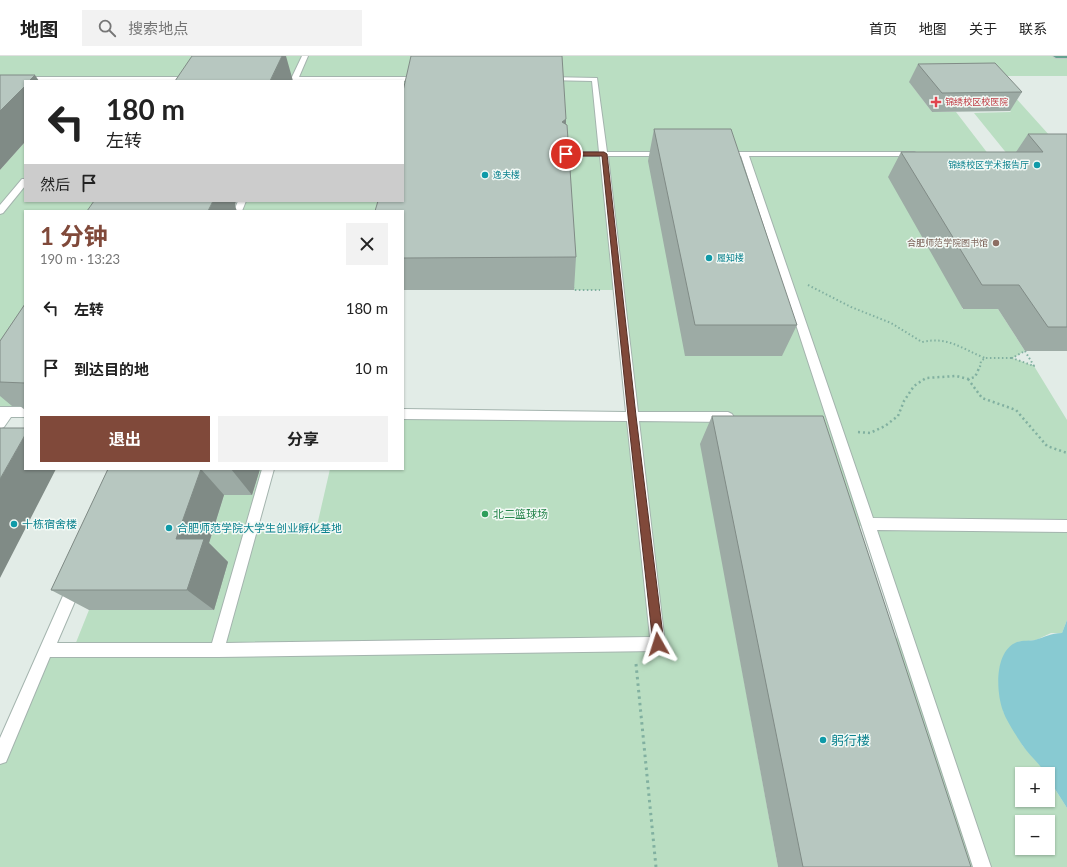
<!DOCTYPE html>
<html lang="zh">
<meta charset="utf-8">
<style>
:root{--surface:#fff;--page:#f2f2f2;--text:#222;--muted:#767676;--line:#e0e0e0;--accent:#80493a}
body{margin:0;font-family:Lato,"Noto Sans SC",sans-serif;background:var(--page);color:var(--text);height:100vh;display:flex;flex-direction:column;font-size:15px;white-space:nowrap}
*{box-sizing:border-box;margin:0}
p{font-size:13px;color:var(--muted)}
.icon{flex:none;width:22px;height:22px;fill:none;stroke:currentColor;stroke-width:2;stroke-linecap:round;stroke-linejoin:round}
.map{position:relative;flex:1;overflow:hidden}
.panel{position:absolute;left:24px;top:154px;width:380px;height:260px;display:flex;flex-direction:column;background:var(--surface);border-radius:0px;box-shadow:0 1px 3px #0004}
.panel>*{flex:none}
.top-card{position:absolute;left:24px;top:24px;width:380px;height:122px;border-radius:0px;box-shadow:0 1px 3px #0004;background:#fff;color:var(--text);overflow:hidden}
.tools{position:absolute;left:1015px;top:711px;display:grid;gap:8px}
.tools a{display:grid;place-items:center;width:40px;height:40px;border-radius:0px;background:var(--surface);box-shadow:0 1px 3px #0004;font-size:20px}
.pin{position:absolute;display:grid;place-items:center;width:34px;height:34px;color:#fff;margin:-17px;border:2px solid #fff;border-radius:50%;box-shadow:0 1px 4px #0007}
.me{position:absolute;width:44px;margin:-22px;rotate:354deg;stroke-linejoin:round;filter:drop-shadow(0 0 3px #0008)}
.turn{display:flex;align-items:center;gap:14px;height:84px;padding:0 16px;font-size:18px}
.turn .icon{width:52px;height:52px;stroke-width:2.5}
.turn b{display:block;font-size:28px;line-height:34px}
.then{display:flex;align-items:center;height:38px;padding:0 16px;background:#0003;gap:8px;font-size:15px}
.round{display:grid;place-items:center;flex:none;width:42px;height:42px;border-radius:0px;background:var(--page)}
.summary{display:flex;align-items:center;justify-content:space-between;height:68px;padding:0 16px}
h1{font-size:24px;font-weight:700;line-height:30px;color:var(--accent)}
.button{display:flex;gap:8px;margin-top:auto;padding:8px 16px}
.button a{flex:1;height:46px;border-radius:0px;background:var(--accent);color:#fff;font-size:16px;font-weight:700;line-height:46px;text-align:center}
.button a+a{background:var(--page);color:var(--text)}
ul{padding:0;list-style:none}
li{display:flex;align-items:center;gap:12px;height:60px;padding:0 16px}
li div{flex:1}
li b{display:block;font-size:15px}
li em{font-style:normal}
header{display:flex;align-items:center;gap:24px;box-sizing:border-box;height:56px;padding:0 20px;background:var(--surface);border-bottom:1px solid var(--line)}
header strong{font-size:19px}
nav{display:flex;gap:22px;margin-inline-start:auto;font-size:14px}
.search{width:280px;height:36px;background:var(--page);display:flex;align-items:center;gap:10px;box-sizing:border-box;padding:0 14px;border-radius:0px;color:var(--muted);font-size:15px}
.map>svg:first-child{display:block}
</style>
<header>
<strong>地图</strong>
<div class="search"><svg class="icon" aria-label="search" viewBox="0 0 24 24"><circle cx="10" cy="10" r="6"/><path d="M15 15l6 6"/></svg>搜索地点</div>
<nav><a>首页</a><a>地图</a><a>关于</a><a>联系</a></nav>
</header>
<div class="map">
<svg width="1067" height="811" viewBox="0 0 1067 811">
<rect width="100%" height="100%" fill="#e2ece7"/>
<path fill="#badec2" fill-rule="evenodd" d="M0 0H1067V20H996L1050 80 1067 81 1008 99 974 57 1011 56 984 26 910 27 932 56H956L989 99 962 253H998L1025 295 1013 302 1034 310 1067 364V564L1062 577H1051L1036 584 1017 586 1003 655 1023 690 1041 710 1046 718H1022V744H1048V722L1067 752V811H930L855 558 908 588 868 468 831 477 701 388 778 811H0V700L46 594H73L89 554H214L203 506 224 439H252L260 413H268L251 476 316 474 330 413H403V358L632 360 619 234H574L561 23 403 95V25H294L295 23 209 25H25L0 50ZM1022 766H1048V792H1022Z
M25 86V145H136L130 155H25V327L8 356H0V114Z
M242 145H392L390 155H238Z"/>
<path fill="#88cad2" d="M1067 564V752L1048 722V718H1046C1039 707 1030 700 1023 690 1017 681 1006 664 1003 655 996 636 994 595 1017 586 1023 584 1030 585 1035 584 1045 581 1051 577 1062 577Z"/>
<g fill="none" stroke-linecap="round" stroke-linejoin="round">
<defs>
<path id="minor" d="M302 0H308L299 21H421L424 23 421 25 274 24V22L276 21H292Z
M0 21H191L194 23 191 25H0Z
M548 21 597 22 607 96H664L668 98 664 100H608L638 356H728L732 358 734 361 732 364 728 366 639 365 665 588 663 593 658 595 217 601H50L6 706 0 708V682L70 524 75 523 80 524 82 529 57 587H212L262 413H274L226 587 650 581 627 365 403 363V353L626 356 600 100H566L562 98 566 96H599L592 25 546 24 545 23Z
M734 96H914L918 98 914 100H749L873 462 1067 464V476L877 474 991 811H973L741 100H734Z
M22 123H25V130L3 157 0 158V149Z
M238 145H246L242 155H234Z
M0 351H25V361H11L4 371 0 373Z"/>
<path id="major" d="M1053 0H1067V2H1056Z"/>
</defs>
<use href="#minor" stroke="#a4b4ae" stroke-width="2"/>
<use href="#major" stroke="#c1c9c6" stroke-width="2"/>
<path stroke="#81b0a0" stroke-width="2" stroke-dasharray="1.5 2.5" stroke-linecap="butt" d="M808 229 851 251 891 267 922 286C948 280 962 293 985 302
M573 231 574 234H600
M1025 295 1034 310 1012 302Z
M980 311 981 305 985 302H1012"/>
<path stroke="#81b0a0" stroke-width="2.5" stroke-dasharray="2 3" stroke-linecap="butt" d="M968 323 982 342 1016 354 1047 390 1067 397
M858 376 870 377 885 370 898 360 904 345 914 330 926 322 956 320 968 323 975 321 980 310"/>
<path stroke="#81b0a0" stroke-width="3" stroke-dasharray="2.5 4" stroke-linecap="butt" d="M636 608 656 811"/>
<use href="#minor" fill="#fff" fill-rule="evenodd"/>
<use href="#major" fill="#65a290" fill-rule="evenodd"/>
</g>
<path fill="#9daba5" d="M918 8 1022 36 1010 55 932 56 909 26Z
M566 63V69L576 201 574 234H403V155Z
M654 73 797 269 782 300H685L648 105Z
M1028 78H1067V295H1025L998 253H963L888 121 901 96H1016Z
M25 248V354L20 350H12L0 340V285Z
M712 360 971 811H778L700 388Z
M108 413H260L252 439H224L209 487 228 506 214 554H89L51 534Z"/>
<path fill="#808b86" d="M282 0H286L293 25H270Z
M35 19 39 25H29Z
M25 30V86L0 114V55Z
M566 63 565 95 562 66Z
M213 145H236L235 150 237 155H208Z
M25 379V413H56L0 522V423Z
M201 413 224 439 209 487 228 506 214 554 187 534 176 483Z
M231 413H260L252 439Z"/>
<path fill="#b7c7c0" stroke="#808b86" d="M192 0H282L270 25H175Z
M411 0H562L566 63 562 66 567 69 576 201 403 202V155H375L378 145H403V35Z
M995 7 1022 36 942 37 918 8Z
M0 19H35L29 25H25V30L0 55Z
M654 73H731L797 269H695Z
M1028 78H1067V271H1048L1019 229H982L901 96H1043Z
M94 145H213L208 155H87Z
M25 248V327L0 326V285Z
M712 360H823L971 811H803Z
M0 372H25V379L0 423Z
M108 413H231H201L176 483H204L187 534H51Z"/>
<path fill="#80493a" stroke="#532f26" d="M604 96 607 98 636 360 664 588 662 592 658 594 654 592 653 588 628 360 602 100H566L563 98 566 96Z"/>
<path fill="#e0444e" stroke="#f2f9f5" stroke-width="1.5" d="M934 40h4v4h4v4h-4v4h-4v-4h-4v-4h4z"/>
<g fill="#0f9aa8" stroke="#f2f9f5" stroke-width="1.5">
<circle cx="1037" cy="109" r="4"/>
<circle cx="485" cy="119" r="4"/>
<circle cx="709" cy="202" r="4"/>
<circle cx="14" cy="468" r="4"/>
<circle cx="169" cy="472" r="4"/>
<circle cx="823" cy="684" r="4"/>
</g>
<circle fill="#8d6e63" stroke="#f2f9f5" stroke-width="1.5" cx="996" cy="187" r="4"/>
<circle fill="#2e9e5b" stroke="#f2f9f5" stroke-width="1.5" cx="485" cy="458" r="4"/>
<g text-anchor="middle" stroke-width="3" stroke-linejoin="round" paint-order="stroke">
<g font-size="9" fill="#be3a42" stroke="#f2f9f5" text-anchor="start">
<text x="945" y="49">锦绣校区校医院</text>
</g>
<g font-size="9" fill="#0d838f" stroke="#f2f9f5" text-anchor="start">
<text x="1029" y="112" text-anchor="end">锦绣校区学术报告厅</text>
<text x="493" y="122">逸夫楼</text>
<text x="717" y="205">履知楼</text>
</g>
<g font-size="9" fill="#785e54" stroke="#f2f9f5" text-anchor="end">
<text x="988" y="190">合肥师范学院图书馆</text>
</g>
<g font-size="11" fill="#27864d" stroke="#f2f9f5" text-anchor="start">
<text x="493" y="462">北二篮球场</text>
</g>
<g font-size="11" fill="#0d838f" stroke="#f2f9f5" text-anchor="start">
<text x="22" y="472">十栋宿舍楼</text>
<text x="177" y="476">合肥师范学院大学生创业孵化基地</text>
</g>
<g font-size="13" fill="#0d838f" stroke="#f2f9f5" text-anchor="start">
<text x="831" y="689">躬行楼</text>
</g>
</g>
</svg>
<div class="tools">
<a>+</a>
<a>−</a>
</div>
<div class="pin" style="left:566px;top:98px;background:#d93025"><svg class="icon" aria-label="arrive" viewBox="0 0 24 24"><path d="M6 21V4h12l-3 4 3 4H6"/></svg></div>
<svg class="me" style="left:658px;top:588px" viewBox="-20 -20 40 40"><path d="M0-17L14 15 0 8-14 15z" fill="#80493a" stroke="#fff" stroke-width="4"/></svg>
<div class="top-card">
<div class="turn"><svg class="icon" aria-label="left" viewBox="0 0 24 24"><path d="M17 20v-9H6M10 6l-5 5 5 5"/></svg><div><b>180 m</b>左转</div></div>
<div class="then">然后<svg class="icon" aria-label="arrive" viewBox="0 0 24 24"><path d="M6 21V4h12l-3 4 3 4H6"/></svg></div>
</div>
<section class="panel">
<div class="summary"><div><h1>1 分钟</h1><p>190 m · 13:23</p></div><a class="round"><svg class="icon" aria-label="close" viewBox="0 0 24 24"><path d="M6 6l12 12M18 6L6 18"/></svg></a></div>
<ul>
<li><svg class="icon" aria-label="left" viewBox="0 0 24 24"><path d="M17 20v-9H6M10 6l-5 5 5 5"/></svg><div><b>左转</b></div><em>180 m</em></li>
<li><svg class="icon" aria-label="arrive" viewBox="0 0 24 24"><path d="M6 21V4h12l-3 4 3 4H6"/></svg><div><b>到达目的地</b></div><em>10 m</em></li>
</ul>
<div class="button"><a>退出</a><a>分享</a></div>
</section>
</div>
